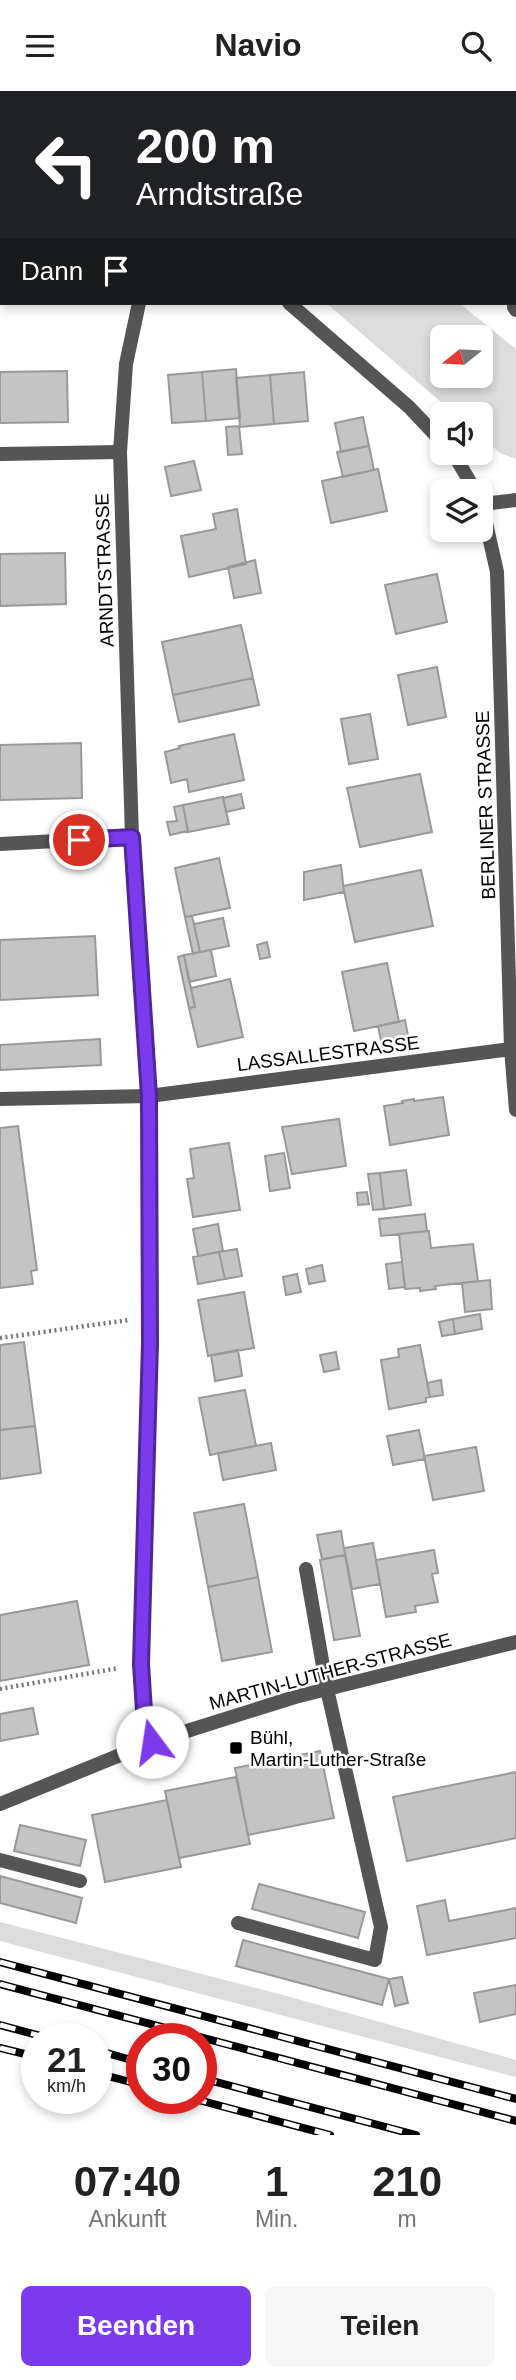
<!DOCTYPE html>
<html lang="de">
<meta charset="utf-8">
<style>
:root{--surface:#fff;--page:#f6f6f6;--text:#222;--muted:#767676;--accent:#7c3aed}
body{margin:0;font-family:Arial,sans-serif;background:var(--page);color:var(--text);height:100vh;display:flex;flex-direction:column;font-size:26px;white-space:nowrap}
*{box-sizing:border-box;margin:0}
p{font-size:23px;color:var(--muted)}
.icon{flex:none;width:38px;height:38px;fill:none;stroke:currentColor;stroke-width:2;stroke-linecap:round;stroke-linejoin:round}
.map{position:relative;height:2044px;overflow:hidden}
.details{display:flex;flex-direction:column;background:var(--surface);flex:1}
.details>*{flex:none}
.hud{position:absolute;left:0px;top:0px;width:516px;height:214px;box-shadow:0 4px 10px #0003;background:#202124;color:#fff;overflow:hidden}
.needle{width:46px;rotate:252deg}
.buttons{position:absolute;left:430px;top:234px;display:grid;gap:14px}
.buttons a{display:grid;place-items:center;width:63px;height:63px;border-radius:10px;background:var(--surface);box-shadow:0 4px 10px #0003;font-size:35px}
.speed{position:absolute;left:21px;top:1932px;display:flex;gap:14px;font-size:35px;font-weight:700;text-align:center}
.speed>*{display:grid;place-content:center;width:91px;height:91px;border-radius:50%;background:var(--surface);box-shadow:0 4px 10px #0003;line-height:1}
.speed small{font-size:18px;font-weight:400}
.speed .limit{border:10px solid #d22;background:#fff;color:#111}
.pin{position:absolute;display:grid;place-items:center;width:60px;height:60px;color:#fff;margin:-30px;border:4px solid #fff;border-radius:50%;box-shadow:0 2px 7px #0007}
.me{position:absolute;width:77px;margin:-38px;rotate:346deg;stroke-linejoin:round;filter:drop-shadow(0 0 5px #0008)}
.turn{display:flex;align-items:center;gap:24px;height:147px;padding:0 21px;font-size:32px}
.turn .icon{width:91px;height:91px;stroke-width:2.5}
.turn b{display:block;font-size:49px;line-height:60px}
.then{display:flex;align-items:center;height:66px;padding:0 21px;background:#0003;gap:14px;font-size:26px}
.eta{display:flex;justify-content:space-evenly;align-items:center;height:119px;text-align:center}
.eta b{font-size:42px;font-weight:600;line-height:49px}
.action{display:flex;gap:14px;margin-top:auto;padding:14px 21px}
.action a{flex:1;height:80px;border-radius:10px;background:var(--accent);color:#fff;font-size:28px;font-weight:600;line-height:80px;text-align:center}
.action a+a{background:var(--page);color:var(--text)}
header{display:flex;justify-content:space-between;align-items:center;height:91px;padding:0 21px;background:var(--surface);font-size:32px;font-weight:600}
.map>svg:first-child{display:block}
</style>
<header><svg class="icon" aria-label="menu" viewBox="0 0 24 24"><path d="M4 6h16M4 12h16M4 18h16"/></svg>Navio<svg class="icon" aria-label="search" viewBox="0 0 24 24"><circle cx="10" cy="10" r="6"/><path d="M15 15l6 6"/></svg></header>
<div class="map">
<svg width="516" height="2044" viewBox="0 0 516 2044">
<rect width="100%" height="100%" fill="#fff"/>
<path fill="#dcdcdc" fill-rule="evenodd" d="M123 0H516V104L514 2Z
M326 212H459L516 258V368L500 362 481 345V324H456ZM443 247H481V285H443Z
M0 1831 283 1904 516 1969V1986L0 1850Z"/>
<path fill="#c4c4c4" stroke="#999" stroke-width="2" d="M0 115H2V166H0Z
M236 278 240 327 206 330 202 281Z
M67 280 68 331 0 332V281Z
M202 281 206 330 172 332 168 284Z
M304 281 308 330 274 333 270 284Z
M270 284 274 333 240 336 236 287Z
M363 326 369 355 341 361 335 332Z
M239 335 242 363 228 364 226 336Z
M369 355 374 379 343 386 337 361Z
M194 370 201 399 171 405 165 376Z
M378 378 387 420 331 432 322 390Z
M237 418 246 473 189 486 181 445 216 438 213 423Z
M65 462 66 513 0 515V463Z
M255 469 261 502 234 507 228 476Z
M437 483 447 531 396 543 385 494Z
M241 534 253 587 173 604 162 551Z
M437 576 446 626 408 634 398 584Z
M253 587 259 614 179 631 173 604Z
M370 623 378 668 349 673 341 628Z
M234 643 244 689 189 701 187 688 171 692 165 661 180 657 179 655Z
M81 652 82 707 0 709V654Z
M420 683 432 741 360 756 347 697Z
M241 703 244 717 226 721 223 707Z
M223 706 229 733 188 741 183 714Z
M183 714 188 740 170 744 167 731 177 730 174 716Z
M219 767 230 817 185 826 175 777Z
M341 774 344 801 304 809V781Z
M421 779 433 835 355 851 343 795Z
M192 825 200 861 193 863 185 826Z
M223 827 229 855 200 861 194 833Z
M95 845 98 904 0 909V849Z
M267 851 270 866 260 868 257 854Z
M211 859 216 885 189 891 184 864Z
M184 864 195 916 189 917 178 866Z
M387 872 399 931 354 940 342 881Z
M230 888 243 946 198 956 189 917 195 916 191 897Z
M405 929 410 955 383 959 378 935Z
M100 948 101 974 0 979V954Z
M443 1006 449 1044 390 1054 384 1015 403 1012 402 1010 414 1008V1010Z
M339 1028 346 1075 292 1083 282 1036Z
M18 1035 37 1179 31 1180 33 1193 0 1197V1037Z
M229 1052 240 1119 193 1126 187 1088 194 1087 190 1058Z
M284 1062 290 1097 270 1100 265 1065Z
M406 1079 411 1114 384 1118 380 1082Z
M380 1082 384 1118 373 1119 368 1083Z
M367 1101 369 1113 358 1114 357 1102Z
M425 1123 427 1140 381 1145 379 1128Z
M218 1133 223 1160 198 1165 193 1138Z
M429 1140 431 1157 473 1153 478 1190 435 1195 436 1198 420 1200V1197L405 1198 399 1143Z
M237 1158 242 1185 225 1188 219 1161Z
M219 1161 225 1188 198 1193 193 1166Z
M402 1171 405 1196 389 1198 386 1173Z
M322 1174 325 1190 309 1193 306 1178Z
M297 1183 301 1201 286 1204 283 1186Z
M490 1189 492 1218 465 1221 462 1192Z
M244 1201 254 1257 208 1265 198 1209Z
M480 1223 482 1238 455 1243 453 1228Z
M453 1228 455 1243 442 1245 439 1231Z
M24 1251 35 1335 0 1339V1254Z
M420 1254 430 1306 426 1307V1311L389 1318 381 1269 399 1266 398 1258Z
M238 1259 242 1285 215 1290 211 1264Z
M336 1261 339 1278 324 1281 320 1264Z
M441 1289 443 1304 430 1306 427 1292Z
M245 1299 256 1355 210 1364 199 1307Z
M35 1335 41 1382 0 1388V1339Z
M419 1339 425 1368 393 1374 387 1345Z
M271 1352 276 1379 223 1389 218 1362Z
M476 1356 484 1400 433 1409 424 1365Z
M244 1413 258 1486 208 1496 194 1422Z
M341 1440 345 1464 322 1468 317 1444Z
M373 1452 380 1493 352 1498 344 1457Z
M434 1459 438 1482 432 1483 438 1511 415 1515 416 1521 386 1526 376 1469Z
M345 1464 360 1545 334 1549 320 1469Z
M258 1486 272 1561 222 1570 208 1496Z
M77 1510 89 1574 0 1590V1524Z
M33 1617 38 1643 0 1650V1623Z
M320 1660 334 1727 248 1744 235 1677Z
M516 1681V1747L407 1770 393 1706Z
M236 1686 250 1753 179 1767 165 1700Z
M167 1709 181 1776 105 1791 92 1724Z
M20 1734 86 1749 80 1775 14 1760Z
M0 1785 82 1807 76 1832 0 1812Z
M259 1793 365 1821 358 1847 252 1818Z
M445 1809 449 1830 516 1817V1847L427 1864 417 1815Z
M243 1849 389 1888 382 1914 236 1875Z
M402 1886 408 1912 395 1915 389 1888Z
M516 1894V1923L480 1931 474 1902Z"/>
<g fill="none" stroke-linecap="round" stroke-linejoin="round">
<path stroke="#777" stroke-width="4.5" stroke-dasharray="2 3.5" stroke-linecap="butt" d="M111 0 112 2
M514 111H516
M0 1247 129 1229
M0 1598 119 1577"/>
<path stroke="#555" stroke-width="14" d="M0 207H2
M516 210 514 216 516 219
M0 363 120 361
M0 1008 149 1005
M0 1769 80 1790
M238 1832 375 1869 381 1836 327 1598 306 1478"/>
<path stroke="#555" stroke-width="14" d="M43 0 45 2
M514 143H516
M139 212 126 273 120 361 132 746 149 1005 151 1229 140 1573 143 1620 152 1651
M289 212 409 316 443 352
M453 362 476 401
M481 410 497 481 511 958 516 1019
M483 413 516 409
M0 753 132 746
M149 1005 511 958
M0 1713 152 1651 295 1606 516 1551"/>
<defs>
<path id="rail" d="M0 1871 516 2008
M0 1893 516 2030
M0 1934 52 1948
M0 1957 37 1966
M96 1959 142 1972
M96 1982 142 1994
M201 1987 416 2044
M191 2007 330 2044"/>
</defs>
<use href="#rail" stroke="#000" stroke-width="8"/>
<use href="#rail" stroke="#fff" stroke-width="5" stroke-dasharray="16" stroke-linecap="butt"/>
</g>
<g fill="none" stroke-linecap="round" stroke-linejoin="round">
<defs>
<path id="route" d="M79 749 132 746 149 1005 150 1252 141 1573 144 1620 152 1651"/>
</defs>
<use href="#route" stroke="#51269a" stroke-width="18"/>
<use href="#route" stroke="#7c3aed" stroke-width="12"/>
</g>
<rect fill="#000" stroke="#fff" stroke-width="2.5" x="229" y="1650" width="14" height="14" rx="3.5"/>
<g text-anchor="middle" stroke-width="5" stroke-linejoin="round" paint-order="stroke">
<g font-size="19" fill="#000" stroke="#fff">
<text transform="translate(104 479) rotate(-92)" y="7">ARNDTSTRASSE</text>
<text transform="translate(485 714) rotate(-92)" y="7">BERLINER STRASSE</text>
<text transform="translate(328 962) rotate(-7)" y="7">LASSALLESTRASSE</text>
<text transform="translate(330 1580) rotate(-15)" y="7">MARTIN-LUTHER-STRASSE</text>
</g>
<g font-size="19" fill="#000" stroke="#fff" text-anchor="start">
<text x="250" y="1653">Bühl,<tspan x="250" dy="22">Martin-Luther-Straße</tspan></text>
</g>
</g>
</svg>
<div class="buttons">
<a><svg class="needle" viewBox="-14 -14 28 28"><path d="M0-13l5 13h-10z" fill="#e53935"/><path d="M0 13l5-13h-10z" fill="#767676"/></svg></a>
<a><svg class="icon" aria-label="sound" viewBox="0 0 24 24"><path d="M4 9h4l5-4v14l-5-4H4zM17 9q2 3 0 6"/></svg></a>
<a><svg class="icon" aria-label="layers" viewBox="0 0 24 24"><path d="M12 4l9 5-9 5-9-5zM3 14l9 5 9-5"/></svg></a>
</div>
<div class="speed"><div>21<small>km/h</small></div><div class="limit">30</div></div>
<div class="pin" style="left:79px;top:749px;background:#d93025"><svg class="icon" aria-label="arrive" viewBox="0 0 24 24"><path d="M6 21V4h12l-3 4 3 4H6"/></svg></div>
<svg class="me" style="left:152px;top:1651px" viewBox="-20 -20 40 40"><circle r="19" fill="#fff"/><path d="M0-13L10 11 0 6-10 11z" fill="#7c3aed"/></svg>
<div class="hud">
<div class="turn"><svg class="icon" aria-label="left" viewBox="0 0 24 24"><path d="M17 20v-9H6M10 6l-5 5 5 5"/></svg><div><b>200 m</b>Arndtstraße</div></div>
<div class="then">Dann<svg class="icon" aria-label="arrive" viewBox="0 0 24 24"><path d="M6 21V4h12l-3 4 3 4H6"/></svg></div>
</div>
</div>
<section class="details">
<div class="eta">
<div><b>07:40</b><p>Ankunft</p></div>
<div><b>1</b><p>Min.</p></div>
<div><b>210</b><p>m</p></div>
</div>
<div class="action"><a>Beenden</a><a>Teilen</a></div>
</section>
